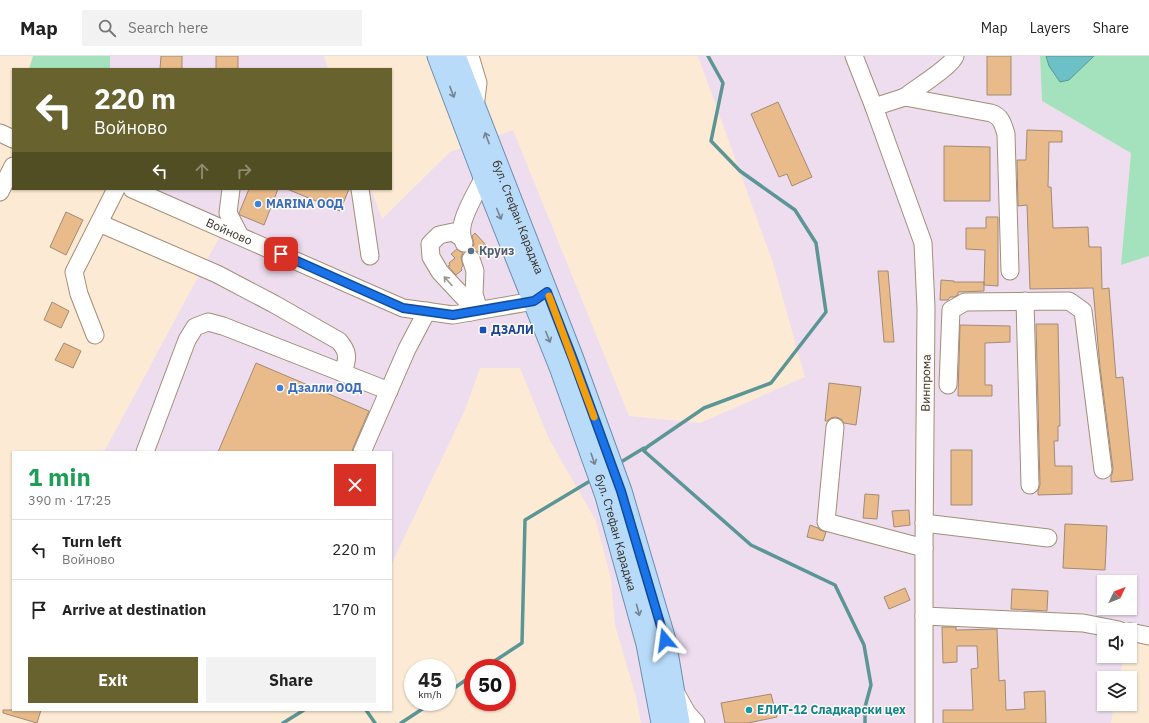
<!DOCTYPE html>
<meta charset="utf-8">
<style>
:root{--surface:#fff;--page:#f2f2f2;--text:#222;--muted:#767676;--line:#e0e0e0;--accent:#67622e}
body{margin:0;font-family:"IBM Plex Sans",sans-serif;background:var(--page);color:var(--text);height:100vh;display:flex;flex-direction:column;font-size:15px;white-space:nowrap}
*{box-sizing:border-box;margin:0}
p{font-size:13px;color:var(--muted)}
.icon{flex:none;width:22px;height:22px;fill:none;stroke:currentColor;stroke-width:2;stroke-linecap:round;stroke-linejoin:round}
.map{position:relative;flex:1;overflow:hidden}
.side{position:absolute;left:12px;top:395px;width:380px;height:260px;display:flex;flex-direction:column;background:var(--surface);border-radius:0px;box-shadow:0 1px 3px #0004}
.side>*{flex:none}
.top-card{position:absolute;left:12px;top:12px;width:380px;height:122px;border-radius:0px;box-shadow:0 1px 3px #0004;background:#67622e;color:#fff;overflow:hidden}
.needle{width:26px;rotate:47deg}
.fabs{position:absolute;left:1097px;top:519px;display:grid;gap:8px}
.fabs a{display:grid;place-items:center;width:40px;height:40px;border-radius:0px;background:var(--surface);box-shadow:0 1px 3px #0004;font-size:20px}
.speed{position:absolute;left:404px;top:603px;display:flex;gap:8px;font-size:20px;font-weight:700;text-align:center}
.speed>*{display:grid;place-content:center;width:52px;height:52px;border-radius:50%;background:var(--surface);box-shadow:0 1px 3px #0004;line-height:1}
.speed small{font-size:10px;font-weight:400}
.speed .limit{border:6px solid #d22;background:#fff;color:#111}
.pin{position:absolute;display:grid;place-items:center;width:34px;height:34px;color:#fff;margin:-17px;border-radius:8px;box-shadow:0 2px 6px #0006}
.me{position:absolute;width:44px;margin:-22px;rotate:344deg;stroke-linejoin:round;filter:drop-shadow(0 0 3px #0008)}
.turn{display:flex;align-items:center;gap:14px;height:84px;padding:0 16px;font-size:18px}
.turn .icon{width:52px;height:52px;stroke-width:2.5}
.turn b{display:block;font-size:28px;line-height:34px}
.lanes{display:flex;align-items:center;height:38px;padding:0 16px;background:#0003;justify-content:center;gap:20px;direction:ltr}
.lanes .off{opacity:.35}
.round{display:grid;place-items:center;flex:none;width:42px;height:42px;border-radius:0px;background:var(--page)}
.headline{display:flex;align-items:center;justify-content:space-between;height:68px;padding:0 16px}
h1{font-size:24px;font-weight:700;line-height:30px;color:#1e9e55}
.primary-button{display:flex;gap:8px;margin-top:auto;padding:8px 16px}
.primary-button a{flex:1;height:46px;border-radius:0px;background:var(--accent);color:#fff;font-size:16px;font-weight:700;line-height:46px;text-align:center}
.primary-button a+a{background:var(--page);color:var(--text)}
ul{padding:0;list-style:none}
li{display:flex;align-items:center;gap:12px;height:60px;padding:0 16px;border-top:1px solid var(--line)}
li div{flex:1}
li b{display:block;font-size:15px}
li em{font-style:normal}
header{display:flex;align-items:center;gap:24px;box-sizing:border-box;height:56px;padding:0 20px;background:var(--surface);border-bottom:1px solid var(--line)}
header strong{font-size:19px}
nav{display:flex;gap:22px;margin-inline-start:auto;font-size:14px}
.search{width:280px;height:36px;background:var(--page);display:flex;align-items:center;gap:10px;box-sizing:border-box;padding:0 14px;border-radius:0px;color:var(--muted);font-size:15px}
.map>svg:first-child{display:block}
</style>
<header>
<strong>Map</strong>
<div class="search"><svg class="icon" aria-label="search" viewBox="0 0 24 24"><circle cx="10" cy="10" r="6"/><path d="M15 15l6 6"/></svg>Search here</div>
<nav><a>Map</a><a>Layers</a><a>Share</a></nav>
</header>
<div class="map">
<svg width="1149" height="667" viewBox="0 0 1149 667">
<rect width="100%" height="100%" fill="#fcead4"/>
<path fill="#edddef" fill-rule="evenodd" d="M110 0H324L328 13H110Z
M698 0H1040L1042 45 1131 97 1121 209 1149 200V584L1104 574V600H1124L1119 622H1104V648H1114L1111 667H641L636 641 615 569 611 523 596 465 549 383 520 312H480L465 354 391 509V396H104L227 167 150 133H371L382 163 450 96 513 74 629 360 700 367 805 321 773 207ZM1104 526H1130V552H1104Z"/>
<path fill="#a4e2be" d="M33 0H110V13H29Z
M1040 0H1046L1049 10 1069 24 1094 0H1149V200L1121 209 1131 97 1042 45Z"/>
<path fill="#6bc1c5" stroke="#5b9595" d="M1046 0H1094L1069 24 1060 26 1049 10Z"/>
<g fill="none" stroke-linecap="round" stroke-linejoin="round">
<path stroke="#5b9595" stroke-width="3.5" d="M708 0 723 27 711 85 740 115 795 154 816 187 826 256 771 327 704 352 647 391 644 395 751 489 835 529 864 589 871 629 865 651V667
M621 406 644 392
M484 612 522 587 525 464 590 425
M447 637 473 619
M366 654 375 667
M283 667 304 654
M401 667 433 646"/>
</g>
<path fill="#e9ba8a" stroke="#a28b74" d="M161 0H182V13H160Z
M216 0H238V13H216Z
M987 0H1011V39H987Z
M778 46 812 121 792 130 787 118 779 121 751 58Z
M1027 74 1062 75V86H1049L1048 131H1051L1053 172 1088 171 1089 191H1101L1102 233 1109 232 1116 322 1123 321 1133 424 1111 426V420L1112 418 1113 413 1100 311 1093 232 1030 233 1027 149 1018 150 1017 104H1026Z
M944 90 990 91V145H944Z
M249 133H278L264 169 240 159 239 157Z
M287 133H349L340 155Z
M66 156 83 164 66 199 50 191Z
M986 161H998V230L984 229 985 194 966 193V172H986Z
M475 177 486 189 478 196 472 193 474 188 472 180Z
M457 193 463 197 461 201 463 210 461 212 462 214 456 219 448 210 450 209 449 207 455 202 451 198Z
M878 215H888L894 286H884Z
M941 224 954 225V226H984V235L958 236V239L954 241H950L948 244H940Z
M52 246 69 255 61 272 44 264Z
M1036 268H1058L1060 370H1058V385H1054L1055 410H1072V438L1038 439V435L1040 429Z
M960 269 1010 270V286L985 287V329H992V340H958Z
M64 287 81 295 73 312 55 304Z
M256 307 369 355 353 392 352 396H218Z
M829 327 861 331 856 369 844 367 841 363 836 361 831 362 827 365H825Z
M951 394H972V449H951Z
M865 438 879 439 877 463 863 462Z
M909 454 910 469 894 471 892 455Z
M1065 468 1107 470 1105 514 1063 512Z
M810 469 818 472 820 474 826 476 823 485 807 481Z
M905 532 910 544 889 553 884 541Z
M1012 533 1048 535 1047 555 1011 553Z
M942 571H956V574L997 573 999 625 1005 624 1006 654 1025 653 1024 636 1045 635 1046 667H943V654H973L971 613 978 612 977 590H957V606L943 607Z
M771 638 777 661 748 667H725L721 647Z
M3 654H41L37 667 3 657Z"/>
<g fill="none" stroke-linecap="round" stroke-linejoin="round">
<defs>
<g id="minor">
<path d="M470 0 478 27 475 51"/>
<path d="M854 0 874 51 923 187 926 252 924 492V667"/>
<path d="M905 41C915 33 952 10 955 0"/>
<path d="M874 51 905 41 991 57C1001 60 1003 68 1006 78L1010 215"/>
<path d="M0 77 13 83"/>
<path id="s1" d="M132 133 403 252 453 259 534 245 544 238"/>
<path d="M231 133 228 157 240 180"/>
<path d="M360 133 370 200"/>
<path d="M0 136 13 110"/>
<path d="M99 167 217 218 274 248 339 285C350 298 347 303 343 317"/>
<path d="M462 182 453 176 439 179 430 188 431 201 440 216 468 246 471 256"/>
<path d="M464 187C462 182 461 176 462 171 463 158 478 133 484 121"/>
<path d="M471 203 475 215 474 238 479 254"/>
<path d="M1025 245 1030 429"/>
<path d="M95 279 79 238 74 216 116 133"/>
<path d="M948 329 951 254 965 246 1069 245 1083 255 1103 414"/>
<path d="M835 371 826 466 924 492"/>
<path d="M145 396 187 284 195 271 208 266 223 270 389 335"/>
<path d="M362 396 407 293 427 255"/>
<path d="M924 467 1048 482"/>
<path d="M924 560 1083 567 1119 574"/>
<path d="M1130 576 1149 580"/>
<path d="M677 639 687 657 696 667"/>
</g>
<g id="major">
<path id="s2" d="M438 0 484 121 560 311 606 440 647 588 662 667"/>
<path id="s3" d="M455 0 573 303 621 435 665 584 679 667"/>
</g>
</defs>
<use href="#minor" stroke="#a38e75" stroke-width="19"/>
<use href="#major" stroke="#6c8fad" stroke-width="23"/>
<use href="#minor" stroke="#fff" stroke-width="17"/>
<use href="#major" stroke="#b8dbfa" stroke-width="21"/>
</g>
<defs><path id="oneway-shaft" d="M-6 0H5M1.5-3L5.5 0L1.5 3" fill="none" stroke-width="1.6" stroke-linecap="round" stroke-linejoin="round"/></defs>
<g stroke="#78848f">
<use href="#oneway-shaft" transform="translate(452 36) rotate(69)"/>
<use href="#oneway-shaft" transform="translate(487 82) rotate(-111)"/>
<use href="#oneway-shaft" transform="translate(499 158) rotate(68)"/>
<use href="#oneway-shaft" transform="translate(548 281) rotate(68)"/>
<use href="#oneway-shaft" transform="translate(593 403) rotate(71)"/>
<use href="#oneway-shaft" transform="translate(638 554) rotate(75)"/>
</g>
<use stroke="#9b9692" href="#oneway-shaft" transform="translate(448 225) rotate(-132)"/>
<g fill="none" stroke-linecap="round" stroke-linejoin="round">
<defs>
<path id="route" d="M281 198 403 252 453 259 534 245 547 236 573 303 621 435 665 584"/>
</defs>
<use href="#route" stroke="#114b97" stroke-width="10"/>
<use href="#route" stroke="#1a73e8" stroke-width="7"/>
<path stroke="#f59e0b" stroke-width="7" d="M549 240 594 361"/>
</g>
<g fill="#3f7fe0" stroke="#fefaf4" stroke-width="1.5">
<circle cx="258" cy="148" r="4"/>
<circle cx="280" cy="332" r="4"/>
</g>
<circle fill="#5c6f8a" stroke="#fefaf4" stroke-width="1.5" cx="471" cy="195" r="4"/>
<rect fill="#1a4fb4" stroke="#fefaf4" stroke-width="1.5" x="479" y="270" width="8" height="8" rx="2"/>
<circle fill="#0f9aa8" stroke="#fefaf4" stroke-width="1.5" cx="749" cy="654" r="4"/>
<g text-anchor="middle" stroke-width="3" stroke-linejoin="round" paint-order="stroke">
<g font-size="12" font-weight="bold" fill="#366cbe" stroke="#fefaf4" text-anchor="start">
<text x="266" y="152">MARINA ООД</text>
<text x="288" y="336">Дзалли ООД</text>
</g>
<g font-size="12" fill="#372e24" stroke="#fefaf4">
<text dy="4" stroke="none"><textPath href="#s3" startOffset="173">бул. Стефан Караджа</textPath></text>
<text dy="4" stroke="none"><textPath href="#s1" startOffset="106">Войново</textPath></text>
<text transform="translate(926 327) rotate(-89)" y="4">Винпрома</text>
<text dy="4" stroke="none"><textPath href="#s2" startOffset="509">бул. Стефан Караджа</textPath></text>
</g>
<g font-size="12" font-weight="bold" fill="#4e5e75" stroke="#fefaf4" text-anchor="start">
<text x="479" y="199">Круиз</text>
</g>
<g font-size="12" font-weight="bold" fill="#164399" stroke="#fefaf4" text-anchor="start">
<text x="491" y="278">ДЗАЛИ</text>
</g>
<g font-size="12" font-weight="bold" fill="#0d838f" stroke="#fefaf4" text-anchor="start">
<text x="757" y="658">ЕЛИТ-12 Сладкарски цех</text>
</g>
</g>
</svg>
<div class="fabs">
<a><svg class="needle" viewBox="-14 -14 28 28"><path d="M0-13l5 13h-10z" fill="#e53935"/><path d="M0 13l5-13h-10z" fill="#767676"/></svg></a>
<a><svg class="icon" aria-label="sound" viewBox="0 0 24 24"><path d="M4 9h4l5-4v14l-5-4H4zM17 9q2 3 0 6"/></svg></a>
<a><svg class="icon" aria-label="layers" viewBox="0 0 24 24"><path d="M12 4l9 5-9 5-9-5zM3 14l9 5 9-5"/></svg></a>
</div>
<div class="speed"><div>45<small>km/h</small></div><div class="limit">50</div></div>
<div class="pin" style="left:281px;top:198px;background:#d93025"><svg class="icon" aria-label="arrive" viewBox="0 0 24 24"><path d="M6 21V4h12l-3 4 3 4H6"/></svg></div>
<svg class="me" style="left:665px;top:584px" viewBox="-20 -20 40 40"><path d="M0-17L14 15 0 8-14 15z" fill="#1a73e8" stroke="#fff" stroke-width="4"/></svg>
<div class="top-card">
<div class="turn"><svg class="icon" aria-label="left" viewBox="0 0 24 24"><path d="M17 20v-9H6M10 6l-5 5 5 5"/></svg><div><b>220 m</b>Войново</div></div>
<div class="lanes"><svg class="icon" aria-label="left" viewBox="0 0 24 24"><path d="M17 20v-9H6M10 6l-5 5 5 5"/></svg><svg class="icon off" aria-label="ahead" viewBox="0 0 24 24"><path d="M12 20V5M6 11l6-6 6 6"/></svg><svg class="icon off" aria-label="right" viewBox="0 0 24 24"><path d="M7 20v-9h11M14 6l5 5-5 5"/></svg></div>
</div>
<section class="side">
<div class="headline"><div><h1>1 min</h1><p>390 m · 17:25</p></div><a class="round" style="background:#d93025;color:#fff"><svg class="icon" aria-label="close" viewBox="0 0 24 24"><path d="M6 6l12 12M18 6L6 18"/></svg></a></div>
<ul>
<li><svg class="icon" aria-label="left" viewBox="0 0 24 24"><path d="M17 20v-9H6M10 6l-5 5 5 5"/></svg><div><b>Turn left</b><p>Войново</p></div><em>220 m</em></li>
<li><svg class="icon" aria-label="arrive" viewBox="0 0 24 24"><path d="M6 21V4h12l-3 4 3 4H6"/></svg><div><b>Arrive at destination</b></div><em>170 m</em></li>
</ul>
<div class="primary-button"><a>Exit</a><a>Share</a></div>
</section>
</div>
